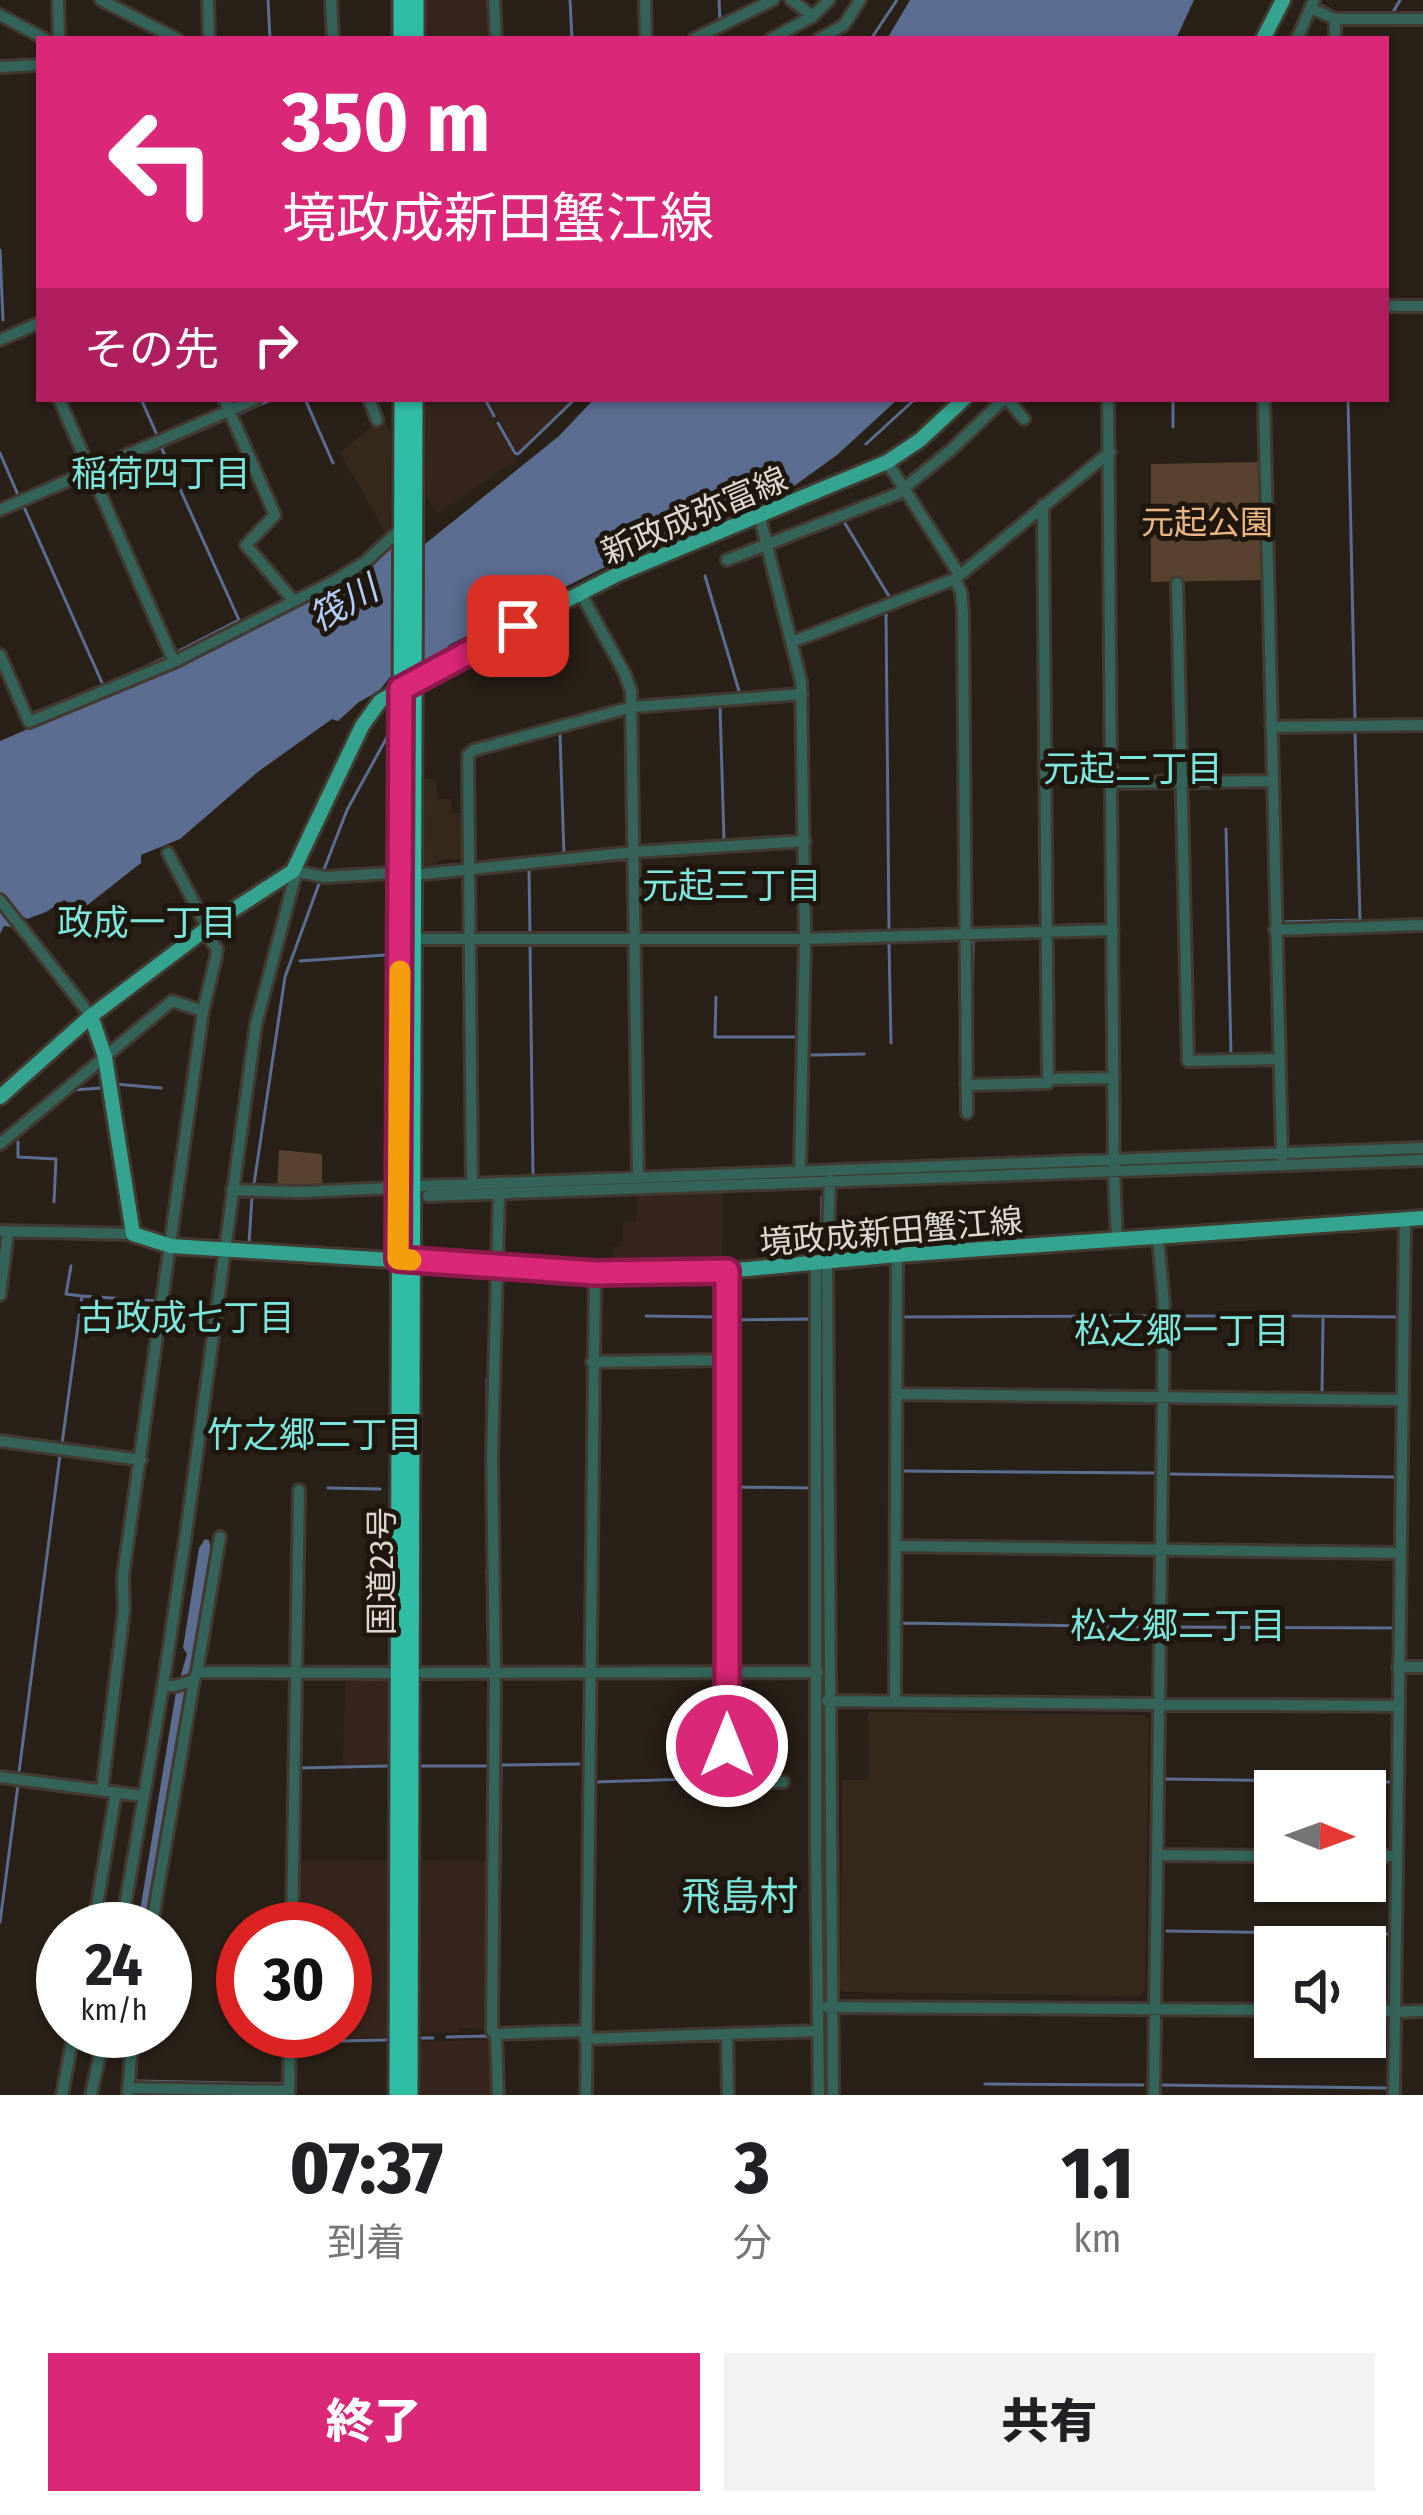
<!DOCTYPE html>
<html lang="ja">
<meta charset="utf-8">
<style>
:root{--surface:#fff;--page:#f2f2f2;--text:#202124;--muted:#757577;--accent:#db2777}
body{margin:0;font-family:"Fira Sans Condensed","Noto Sans JP",sans-serif;background:var(--page);color:var(--text);height:100vh;display:flex;flex-direction:column;font-size:45px;white-space:nowrap}
*{box-sizing:border-box;margin:0}
p{font-size:39px;color:var(--muted)}
.icon{flex:none;width:66px;height:66px;fill:none;stroke:currentColor;stroke-width:2;stroke-linecap:round;stroke-linejoin:round}
.map{position:relative;height:2095px;overflow:hidden}
.side{display:flex;flex-direction:column;background:var(--surface);flex:1}
.side>*{flex:none}
.top-card{position:absolute;left:36px;top:36px;width:1353px;height:366px;border-radius:0px;box-shadow:0 3px 9px #0004;background:#db2777;color:#fff;overflow:hidden}
.needle{width:78px;rotate:91deg}
.fabs{position:absolute;left:1254px;top:1770px;display:grid;gap:24px}
.fabs a{display:grid;place-items:center;width:132px;height:132px;border-radius:0px;background:var(--surface);box-shadow:0 3px 9px #0004;font-size:60px}
.speed{position:absolute;left:36px;top:1902px;display:flex;gap:24px;font-size:60px;font-weight:700;text-align:center}
.speed>*{display:grid;place-content:center;width:156px;height:156px;border-radius:50%;background:var(--surface);box-shadow:0 3px 9px #0004;line-height:1}
.speed small{font-size:30px;font-weight:400}
.speed .limit{border:18px solid #d22;background:#fff;color:#111}
.pin{position:absolute;display:grid;place-items:center;width:102px;height:102px;color:#fff;margin:-51px;border-radius:24px;box-shadow:0 6px 18px #0006}
.me{position:absolute;width:132px;margin:-66px;rotate:0deg;stroke-linejoin:round;filter:drop-shadow(0 0 9px #0008)}
.turn{display:flex;align-items:center;gap:42px;height:252px;padding:0 48px;font-size:54px}
.turn .icon{width:156px;height:156px;stroke-width:2.5}
.turn b{display:block;font-size:84px;line-height:102px}
.then{display:flex;align-items:center;height:114px;padding:0 48px;background:#0003;gap:24px;font-size:45px}
.eta{display:flex;justify-content:space-evenly;align-items:center;height:204px;text-align:center}
.eta b{font-size:72px;font-weight:800;line-height:84px}
.primary-button{display:flex;gap:24px;margin-top:auto;padding:24px 48px}
.primary-button a{flex:1;height:138px;border-radius:0px;background:var(--accent);color:#fff;font-size:48px;font-weight:800;line-height:138px;text-align:center}
.primary-button a+a{background:var(--page);color:var(--text)}
.map>svg:first-child{display:block}
</style>
<div class="map">
<svg width="1423" height="2095" viewBox="0 0 1423 2095">
<rect width="100%" height="100%" fill="#292017"/>
<path fill="#36281b" d="M379 420 385 421 391 434 390 532 387 535 340 453Z
M425 779H436L438 799H451V813H464L465 860 441 859 435 865H423Z
M871 1712 1144 1715 1149 1719 1145 1990 1140 1996 844 1992 840 1988 842 1780H864L869 1776 868 1715Z"/>
<path fill="#36251c" d="M424 0H491L492 39H424Z
M426 399H483L516 460 437 514 427 497Z
M487 399H574L518 453Z
M723 1190 722 1264 613 1266V1246H623V1222H636L637 1192Z
M389 1676 388 1764 343 1766 345 1677Z
M388 1860 387 2038 345 2039V1929H295L297 1861Z
M422 1860 489 1861 487 2029 460 2028 459 2032 421 2033Z
M492 2039 494 2095H421V2042Z"/>
<path fill="#59422d" d="M1260 462 1263 580 1151 582V464Z
M279 1150 322 1154V1186L277 1188Z"/>
<path fill="#5b6e92" d="M910 0H1194L1176 39H887Z
M594 399H898L837 455 794 486 607 566 449 645 444 653 423 670 390 677 379 691 359 702 338 721 332 719 259 771 180 839 141 855V863L81 910 64 900 46 912 27 919 24 917 11 927 4 926 0 934V741L194 658 356 576 374 565 391 546 425 544 559 436Z
M824 1269 828 2095H825L821 1844 820 1270Z
M205 1539 209 1540 211 1551 147 1929H137L176 1692 187 1654 183 1648 199 1548Z"/>
<g fill="none" stroke-linecap="round" stroke-linejoin="round">
<path stroke="#5b6e92" stroke-width="3" d="M268 0 270 39
M570 0 572 39
M719 0 720 21
M1321 5 1338 14
M1392 14 1400 0
M1341 29V39
M871 39 897 0
M0 250 3 320
M141 399 157 435
M305 399 333 463
M485 399 494 416
M1173 399V427
M1348 399 1355 720
M236 415 273 399
M498 423 515 453 518 454 575 399
M866 444 915 399
M162 449 239 620 175 653
M0 453 18 495
M97 475 226 419
M24 507 103 685
M0 516 88 479
M843 520 890 598
M705 576 739 691
M886 612 889 930
M131 674 166 657
M720 706 724 840
M31 714 95 689
M560 735 564 854
M1226 829 1231 1055
M529 871 530 933
M323 872 347 810 392 728
M1282 922 1360 920 1355 731
M889 943 891 1043
M530 945 533 1176
M300 961 385 955
M716 997 715 1037H798
M158 1006 170 995
M972 1019 973 942
M812 1055 864 1054
M115 1084 161 1088
M31 1125 73 1090 101 1088
M18 1142V1157L56 1159 54 1202
M254 1184 285 977 320 881
M249 1243 252 1197
M821 1255 822 1197
M82 1296 156 1301
M646 1316 720 1317
M1170 1316H1236
M1293 1316 1397 1317
M902 1317 1156 1316
M732 1320 812 1319
M902 1357V1384
M487 1380 488 1558
M1322 1392 1323 1319
M62 1444 82 1296 66 1294 71 1266
M901 1471 1154 1473
M1168 1474 1395 1477
M733 1487 812 1488
M901 1487V1509
M328 1488 380 1489
M901 1517V1539
M487 1571 489 1664
M901 1582V1697
M901 1623 1153 1627
M1168 1627 1394 1628
M721 1665V1461
M422 1766H487
M300 1768 387 1766
M19 1772 60 1455
M1165 1779 1391 1782
M595 1782 721 1778
M0 1922 18 1785
M286 1929 288 1859
M1167 1931 1390 1934
M498 2027 501 1765 579 1764
M592 2033 632 2032
M447 2037 486 2036 490 2038
M422 2038H433
M296 2042 386 2040
M722 2060V2095
M137 2081 281 2084 283 2081 284 2031
M985 2084 1143 2085
M1162 2085 1388 2088"/>
<defs>
<path id="minor" d="M58 0 59 39
M101 0 177 39
M208 0 209 39
M331 0 333 39
M494 0 496 39
M645 0 646 39
M791 0 813 16
M1311 8 1335 19H1423
M0 15 45 39
M1335 19V39
M694 39 773 0
M771 39 813 16 829 0
M819 39 844 25 860 0
M1297 39 1314 0
M0 67 39 65
M1386 306H1423
M0 340 39 323
M59 399 174 662
M224 399 275 515 246 545 293 600
M369 399 377 420
M1007 399 1024 419
M1108 399 1114 1172 1117 1241
M1264 399 1282 1157
M887 462 959 574
M0 510 256 399
M759 514 801 681 805 939 800 1171
M727 560 897 494 952 449 1004 399
M955 579 961 592 963 612 967 1113
M1177 583 1188 1061 1278 1059
M581 594 625 674 631 691 638 1177
M792 642 955 579 1110 452
M0 655 29 722 174 662 334 581 365 562 401 529
M1271 727 1423 725
M1112 783 1272 781
M168 853 208 929
M424 874 635 852 805 841
M0 900 91 1016
M1275 930 1423 925
M412 939H805L1113 930
M1048 1079 1114 1078
M966 1085 1048 1083 1043 505
M0 1144 172 1001 203 1011
M830 1180 827 1262 833 2095
M472 1184 468 755 474 750 632 707 802 694
M421 1186 1423 1148
M232 1190 300 1192 391 1188
M499 1193 492 1457 495 1674 492 2031 496 2034 585 2031
M428 1196 1423 1160
M0 1231 133 1234
M816 1263V1851L819 2095
M0 1295 8 1232
M726 1360V1271
M592 1362 726 1360 727 1782H783
M896 1394 1403 1400
M0 1441 141 1460
M896 1546 1399 1553
M1398 1667H1423
M197 1672 220 1537
M423 1673 818 1672
M163 1686H175L194 1680 197 1672 388 1673
M895 1700 897 1255
M827 1701 1398 1706
M0 1777 143 1796
M102 1790 124 1610 123 1576 203 1011 216 957 217 949 204 931
M1158 1855 1275 1856
M1365 1856H1395
M93 1929 116 1792
M121 1929 163 1686 186 1533 256 1024 295 877 293 871 325 877 392 873
M151 1929 194 1680
M292 1929 299 1490
M827 2007 1275 2010
M1365 2010 1394 2011
M1394 2012 1423 2011
M496 2034 498 2095
M727 2034 728 2095
M585 2039 818 2031
M128 2088 289 2091
M128 2093 133 2031
M289 2094 290 2031
M62 2095 74 2031
M91 2095 105 2031
M586 2095 595 1273
M1154 2095 1163 1398 1164 1303 1158 1238
M1394 2095 1405 1219"/>
<path id="major" d="M1263 39 1283 0
M91 1016 222 917 293 871 362 726 380 701 481 644 618 574 887 462 920 440 964 399
M0 1097 91 1016 105 1057 133 1234 171 1246 595 1273 726 1271 897 1255 1423 1218"/>
<path id="highway" d="M401 0V39
M416 39V0
M397 2095 402 399
M410 2095 415 399"/>
</defs>
<use href="#minor" stroke="#423a31" stroke-width="16"/>
<use href="#major" stroke="#423a31" stroke-width="20"/>
<use href="#highway" stroke="#423a31" stroke-width="21"/>
<use href="#minor" stroke="#336359" stroke-width="10"/>
<use href="#major" stroke="#34a390" stroke-width="14"/>
<use href="#highway" stroke="#2fbda6" stroke-width="15"/>
</g>
<g fill="none" stroke-linecap="round" stroke-linejoin="round">
<defs>
<path id="route" d="M518 626 401 689 398 1259 595 1273 727 1271V1746"/>
</defs>
<use href="#route" stroke="#8e194d" stroke-width="30"/>
<use href="#route" stroke="#db2777" stroke-width="21"/>
<path stroke="#f59e0b" stroke-width="21" d="M400 971 398 1259 411 1260"/>
</g>
<g text-anchor="middle" stroke-width="10" stroke-linejoin="round" paint-order="stroke">
<g font-size="33" fill="#ddd7d1" stroke="#1f170e">
<text transform="translate(694 515) rotate(-23)" y="12">新政成弥富線</text>
<text transform="translate(891 1231) rotate(-5)" y="12">境政成新田蟹江線</text>
<text transform="translate(381 1571) rotate(-90)" y="12">国道23号</text>
</g>
<g font-size="33" fill="#ebb683" stroke="#1f170e">
<text x="1207" y="534">元起公園</text>
</g>
<g font-size="36" fill="#7de7de" stroke="#1f170e">
<text x="161" y="486">稲荷四丁目</text>
<text x="1133" y="781">元起二丁目</text>
<text x="732" y="898">元起三丁目</text>
<text x="147" y="935">政成一丁目</text>
<text x="187" y="1330">古政成七丁目</text>
<text x="1182" y="1343">松之郷一丁目</text>
<text x="315" y="1447">竹之郷二丁目</text>
<text x="1178" y="1638">松之郷二丁目</text>
</g>
<g font-size="36" font-style="italic" fill="#b3cdfd" stroke="#1f170e">
<text transform="translate(343 603) rotate(-30)" y="13">筏川</text>
</g>
<g font-size="39" fill="#7de7de" stroke="#1f170e">
<text x="740" y="1910">飛島村</text>
</g>
</g>
</svg>
<div class="fabs">
<a><svg class="needle" viewBox="-14 -14 28 28"><path d="M0-13l5 13h-10z" fill="#e53935"/><path d="M0 13l5-13h-10z" fill="#757577"/></svg></a>
<a><svg class="icon" aria-label="sound" viewBox="0 0 24 24"><path d="M4 9h4l5-4v14l-5-4H4zM17 9q2 3 0 6"/></svg></a>
</div>
<div class="speed"><div>24<small>km/h</small></div><div class="limit">30</div></div>
<div class="pin" style="left:518px;top:626px;background:#d93025"><svg class="icon" aria-label="arrive" viewBox="0 0 24 24"><path d="M6 21V4h12l-3 4 3 4H6"/></svg></div>
<svg class="me" style="left:727px;top:1746px" viewBox="-20 -20 40 40"><circle r="17" fill="#db2777" stroke="#fff" stroke-width="3"/><path d="M0-11L8 9 0 5-8 9z" fill="#fff"/></svg>
<div class="top-card">
<div class="turn"><svg class="icon" aria-label="left" viewBox="0 0 24 24"><path d="M17 20v-9H6M10 6l-5 5 5 5"/></svg><div><b>350 m</b>境政成新田蟹江線</div></div>
<div class="then">その先<svg class="icon" aria-label="right" viewBox="0 0 24 24"><path d="M7 20v-9h11M14 6l5 5-5 5"/></svg></div>
</div>
</div>
<section class="side">
<div class="eta">
<div><b>07:37</b><p>到着</p></div>
<div><b>3</b><p>分</p></div>
<div><b>1.1</b><p>km</p></div>
</div>
<div class="primary-button"><a>終了</a><a>共有</a></div>
</section>
